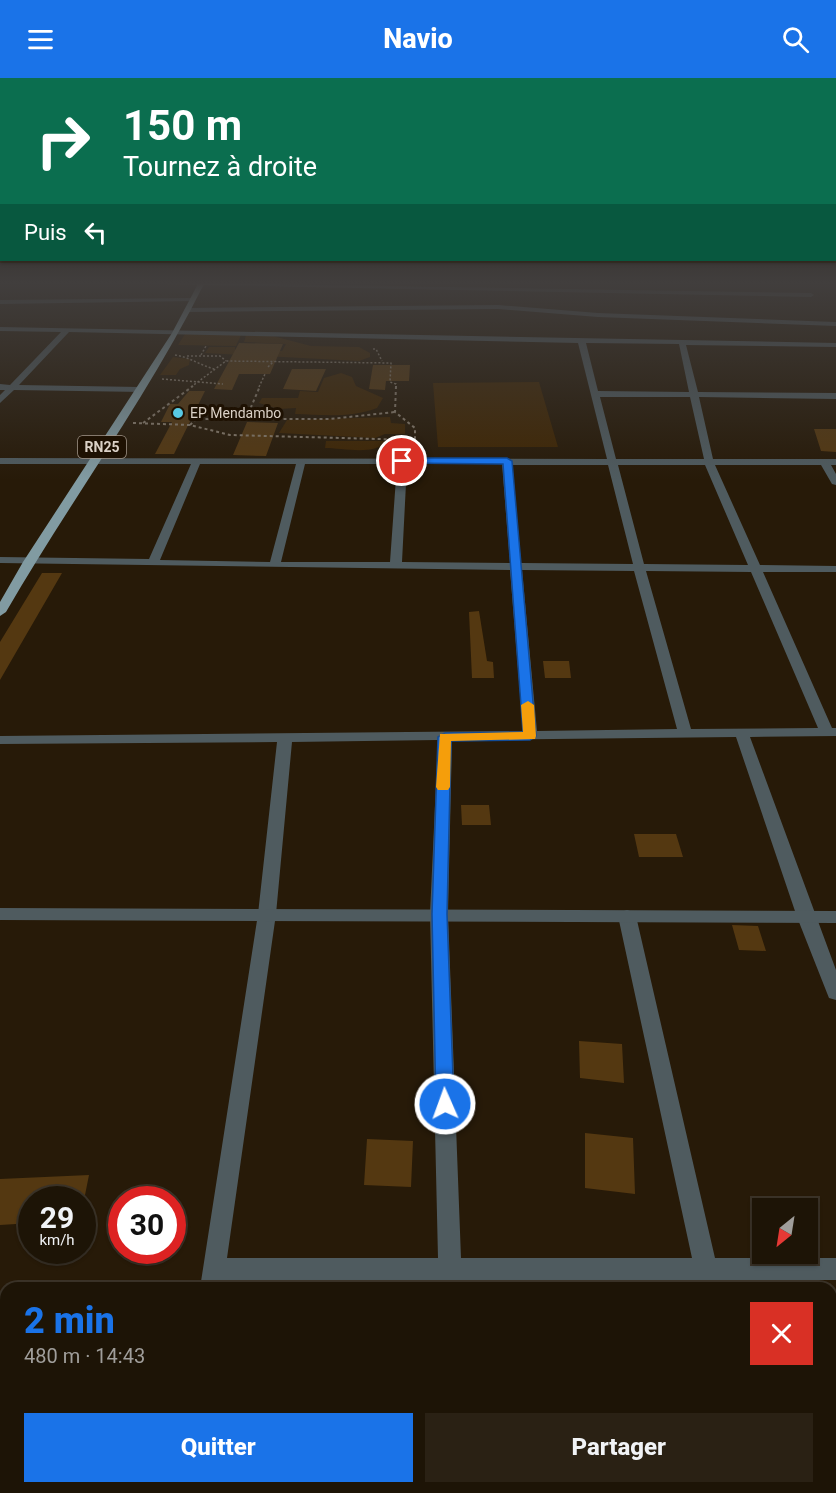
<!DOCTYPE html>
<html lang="fr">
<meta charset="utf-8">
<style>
:root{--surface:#1d1406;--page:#2a2114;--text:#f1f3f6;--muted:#a09e9b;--line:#3b3328;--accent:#1a73e8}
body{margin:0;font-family:Roboto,sans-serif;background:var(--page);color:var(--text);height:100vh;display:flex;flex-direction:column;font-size:22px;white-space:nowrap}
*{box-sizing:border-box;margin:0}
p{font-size:20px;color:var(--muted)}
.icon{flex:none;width:33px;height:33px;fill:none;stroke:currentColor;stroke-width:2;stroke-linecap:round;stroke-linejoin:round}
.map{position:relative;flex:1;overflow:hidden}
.details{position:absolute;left:0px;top:1204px;width:837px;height:212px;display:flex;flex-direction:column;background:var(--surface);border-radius:18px 18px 0 0;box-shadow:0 2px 4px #0004,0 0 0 2px var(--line)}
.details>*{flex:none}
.guide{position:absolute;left:0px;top:0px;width:837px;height:183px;box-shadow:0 2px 4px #0004,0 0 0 2px var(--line);background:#0b6e4f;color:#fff;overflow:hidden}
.needle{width:39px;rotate:210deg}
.buttons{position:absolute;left:752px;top:1120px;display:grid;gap:12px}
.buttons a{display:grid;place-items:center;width:66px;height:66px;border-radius:0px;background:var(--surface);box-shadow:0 2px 4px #0004,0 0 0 2px var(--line);font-size:30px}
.speed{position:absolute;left:18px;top:1108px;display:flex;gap:12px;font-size:30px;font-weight:700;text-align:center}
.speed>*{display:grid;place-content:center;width:78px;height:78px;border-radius:50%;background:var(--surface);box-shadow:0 2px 4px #0004,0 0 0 2px var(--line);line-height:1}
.speed small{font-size:15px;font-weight:400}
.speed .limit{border:9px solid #d22;background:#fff;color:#111}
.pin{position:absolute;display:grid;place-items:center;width:51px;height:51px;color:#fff;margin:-26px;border:3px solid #fff;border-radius:50%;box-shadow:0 2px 6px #0007}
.me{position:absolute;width:66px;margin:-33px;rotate:358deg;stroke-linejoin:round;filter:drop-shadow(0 0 4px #0008)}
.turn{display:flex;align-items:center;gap:21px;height:126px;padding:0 24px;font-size:27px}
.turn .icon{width:78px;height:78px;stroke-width:2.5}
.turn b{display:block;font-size:42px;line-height:51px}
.then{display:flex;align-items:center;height:57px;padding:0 24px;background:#0003;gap:12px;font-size:22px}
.round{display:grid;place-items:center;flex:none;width:63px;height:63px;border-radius:0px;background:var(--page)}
.head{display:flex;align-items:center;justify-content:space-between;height:102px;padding:0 24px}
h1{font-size:36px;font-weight:800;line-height:45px;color:var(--accent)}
.primary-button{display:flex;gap:12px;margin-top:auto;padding:12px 24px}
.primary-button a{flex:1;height:69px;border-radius:0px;background:var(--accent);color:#fff;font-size:24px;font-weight:800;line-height:69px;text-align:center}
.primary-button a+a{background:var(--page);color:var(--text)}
header{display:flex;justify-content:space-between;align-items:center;height:78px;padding:0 24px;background:var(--accent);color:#fff;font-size:27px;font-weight:800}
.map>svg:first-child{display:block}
</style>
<header><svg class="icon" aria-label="menu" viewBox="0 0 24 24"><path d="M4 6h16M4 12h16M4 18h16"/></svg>Navio<svg class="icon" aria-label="search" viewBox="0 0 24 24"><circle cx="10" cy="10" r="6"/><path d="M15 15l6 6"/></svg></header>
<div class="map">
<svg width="836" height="1415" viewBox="0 0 836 1415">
<rect width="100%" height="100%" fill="#271a08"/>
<path fill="#2f1d05" d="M0 1323H6V1410H79L78 1415H0Z"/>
<path fill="#3f2603" d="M185 256 241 257 236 268 178 267Z
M246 257H269L311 268 359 269 370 275V279L359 283 205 275 209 269H235V272L282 273 286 266 244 264Z
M173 279 190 281 189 287 180 291 176 297H160Z
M341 295 352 299 356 308 383 320 377 330C352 340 322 337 295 336L296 330 279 331 259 325 262 320H298L300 313 318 314 324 300Z
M539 304 558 369H438L433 305Z
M390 339 391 345 405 346V356H385L375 360 279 355 287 342Z
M326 363H387C376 378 342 370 325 370Z"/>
<path fill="#543811" d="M239 265 283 266 270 296H239L232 312 214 311Z
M373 287H410L409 303H386L385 312 369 311Z
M292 291H326L316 313 283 311Z
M189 313H205L174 376H155L172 344H161L170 326H178Z
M247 344 278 345 266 378 233 377Z
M814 351H836V374L821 373Z
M42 495H62L0 602V564Z
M479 533 487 583 493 584 494 600H472L469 534Z
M543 583H569L571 600H545Z
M461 727H489L491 747H462Z
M634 756H676L683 779H639Z
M732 847 758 848 766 873 739 872Z
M579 963 622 966 624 1005 580 1000Z
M585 1055 633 1060 635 1116 585 1110Z
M367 1061 413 1063 411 1109 364 1107Z
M89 1097 84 1122H32V1145L0 1147V1101Z"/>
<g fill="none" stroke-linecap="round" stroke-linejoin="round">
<path stroke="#867b6c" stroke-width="1.5" stroke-dasharray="2 2" stroke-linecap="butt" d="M373 271H376L382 283
M175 277C189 279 200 287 214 291
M201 277 206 268
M187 278H220L226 283
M268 289 274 283
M162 301 223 306
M191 309 226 283 391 285 390 304 396 306V309
M259 309 265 296"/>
<path stroke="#867b6c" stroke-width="2" stroke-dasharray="3 3" stroke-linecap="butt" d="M396 308 395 334 415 350V373
M246 341 260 308
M133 345 190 347 230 357 415 362
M143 345 193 308
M190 347 196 341H330L395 334"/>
<path fill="#4f5b5f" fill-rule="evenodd" d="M153 204 811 215 814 217 811 219 156 206Z
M195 220 193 223 0 226V222Z
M498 227 598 235 836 244V248L598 239 498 231 188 234 184 232 188 230Z
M0 249 836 265V269L686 267 698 314 836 315V321L699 319 713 381H836V387H831L836 396V407L832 406 821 387H715L760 487 836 488V494H763L832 650H836V658L750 659 836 892V922L829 920 827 915 797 839 736 659 452 662 448 836 461 1180H692L618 838 621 834 627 832 633 834 636 838 715 1180H836V1202H720L721 1210H699L697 1202H461V1210H439L438 1202H224L222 1210H200L258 836 277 664 0 666V658L523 653 510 492 0 485V479L149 481 191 386H0V380L607 381 578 265 69 254 19 307 140 309 143 310V314L14 312 0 325V317L5 312H0V306L10 307 61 254 0 253ZM586 265 679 266 689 314 598 313ZM600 319H690L704 381H616ZM200 386H296L270 484 160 482ZM305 386H397L390 484H281ZM407 386H502L510 485 402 484ZM512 387H608L633 486 521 485ZM618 387H705L748 487 644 486ZM522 492 634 493 677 651 537 653ZM646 493 751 494 818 650 691 651ZM438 662 430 836 438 1180H227L276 836 292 664Z
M159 1410H185L184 1415H158Z
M445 1410H471L472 1415H446Z
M747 1410H773L774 1415H748Z"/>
<path fill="#4f5b5f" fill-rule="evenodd" d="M0 830 836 833V845L0 842Z"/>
<path fill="#819ba2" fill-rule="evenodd" d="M199 204H205C148 319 70 423 6 534L0 538V524L23 484 172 255Z"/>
</g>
<linearGradient id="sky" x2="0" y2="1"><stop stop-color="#150e04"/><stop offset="0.51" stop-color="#413e3d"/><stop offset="1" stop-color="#413e3d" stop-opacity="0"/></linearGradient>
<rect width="836" height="402" fill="url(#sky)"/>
<path fill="#1a73e8" stroke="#114b97" stroke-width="1.5" d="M402 380H507L512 383 536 658 530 662 451 663 447 836 454 1026 451 1032 445 1034 438 1032 436 1026 432 836 438 659 445 655 523 654 503 386 399 385V381Z"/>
<path fill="#f59e0b" d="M528 623 534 627 536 658 535 661 451 663 450 709 448 712H438L436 709 440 656 523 654 521 627Z"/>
<circle fill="#58c9e3" stroke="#1e1102" stroke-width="2" cx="178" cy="335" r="6"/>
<g text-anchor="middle" stroke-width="6" stroke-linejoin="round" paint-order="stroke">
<g font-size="14" fill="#dbd1c6" stroke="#1e1102" text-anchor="start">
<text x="190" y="340">EP Mendambo</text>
</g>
<rect fill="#1e1102" stroke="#a2978b" stroke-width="1.5" x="78" y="358" width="48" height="22" rx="4.5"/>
<g font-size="14" font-weight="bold" fill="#dbd1c6">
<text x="102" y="374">RN25</text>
</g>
</g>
</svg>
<div class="buttons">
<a><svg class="needle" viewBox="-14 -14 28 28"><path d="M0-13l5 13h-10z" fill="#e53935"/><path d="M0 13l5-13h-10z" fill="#a09e9b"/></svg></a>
</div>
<div class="speed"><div>29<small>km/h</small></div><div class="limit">30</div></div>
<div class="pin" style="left:402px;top:383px;background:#d93025"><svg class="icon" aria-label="arrive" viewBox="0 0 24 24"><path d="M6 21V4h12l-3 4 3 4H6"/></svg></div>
<svg class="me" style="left:445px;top:1026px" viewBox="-20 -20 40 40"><circle r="17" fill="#1a73e8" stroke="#fff" stroke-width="3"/><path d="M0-11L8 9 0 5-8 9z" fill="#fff"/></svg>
<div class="guide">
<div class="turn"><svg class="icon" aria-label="right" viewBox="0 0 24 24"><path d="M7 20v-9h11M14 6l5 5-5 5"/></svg><div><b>150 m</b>Tournez à droite</div></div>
<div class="then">Puis<svg class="icon" aria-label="left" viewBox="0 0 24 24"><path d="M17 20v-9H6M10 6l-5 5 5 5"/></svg></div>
</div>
<section class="details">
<div class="head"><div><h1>2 min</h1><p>480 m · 14:43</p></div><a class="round" style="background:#d93025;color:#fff"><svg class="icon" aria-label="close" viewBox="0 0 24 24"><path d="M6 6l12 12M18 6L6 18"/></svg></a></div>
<div class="primary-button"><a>Quitter</a><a>Partager</a></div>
</section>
</div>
